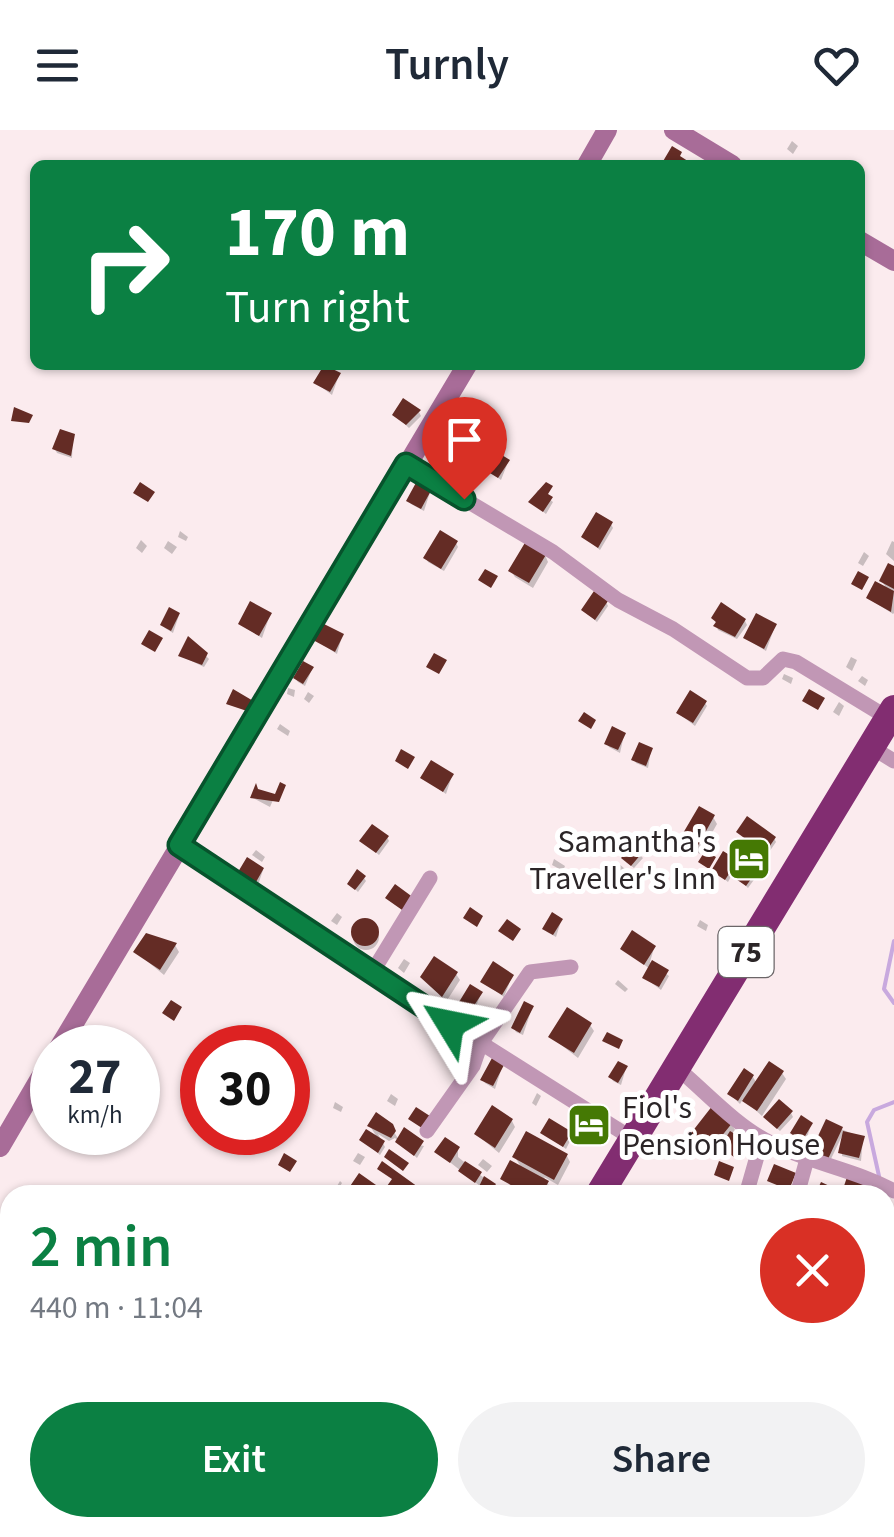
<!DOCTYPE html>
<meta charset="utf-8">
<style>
:root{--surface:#fff;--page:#f2f2f3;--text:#1f2937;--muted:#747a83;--accent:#0b8043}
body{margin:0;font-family:"Source Sans 3",sans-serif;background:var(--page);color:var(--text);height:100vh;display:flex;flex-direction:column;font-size:38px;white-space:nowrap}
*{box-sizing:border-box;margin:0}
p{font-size:32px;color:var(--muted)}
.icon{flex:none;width:55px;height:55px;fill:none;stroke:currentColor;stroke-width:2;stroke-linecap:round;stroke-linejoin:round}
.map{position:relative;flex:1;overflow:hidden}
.sheet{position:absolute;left:0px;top:1055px;width:895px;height:352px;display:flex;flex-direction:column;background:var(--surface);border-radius:30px 30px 0 0;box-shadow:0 2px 8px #0004}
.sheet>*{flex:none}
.guide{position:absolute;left:30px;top:30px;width:835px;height:210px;border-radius:15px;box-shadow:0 2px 8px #0004;background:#0b8043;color:#fff;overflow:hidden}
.speed{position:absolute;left:30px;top:895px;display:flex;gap:20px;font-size:50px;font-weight:700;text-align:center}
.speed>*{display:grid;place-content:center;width:130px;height:130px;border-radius:50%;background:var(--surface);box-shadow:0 2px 8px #0004;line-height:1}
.speed small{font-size:25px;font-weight:400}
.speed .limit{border:15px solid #d22;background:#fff;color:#111}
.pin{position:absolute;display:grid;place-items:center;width:85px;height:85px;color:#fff;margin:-102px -42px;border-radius:50% 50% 50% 0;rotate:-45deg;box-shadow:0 0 10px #0007}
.pin .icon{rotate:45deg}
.me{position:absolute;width:110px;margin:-55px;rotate:305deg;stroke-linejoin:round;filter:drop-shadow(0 0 8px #0008)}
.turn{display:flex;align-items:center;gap:35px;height:210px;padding:0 30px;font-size:45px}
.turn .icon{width:130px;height:130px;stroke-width:2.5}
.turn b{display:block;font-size:70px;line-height:85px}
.round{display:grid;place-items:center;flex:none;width:105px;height:105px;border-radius:52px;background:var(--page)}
.summary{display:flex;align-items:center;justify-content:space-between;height:170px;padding:0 30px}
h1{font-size:60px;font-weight:600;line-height:75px;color:var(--accent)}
.cta{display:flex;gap:20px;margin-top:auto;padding:20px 30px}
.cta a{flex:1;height:115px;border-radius:60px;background:var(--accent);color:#fff;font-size:40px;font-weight:600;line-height:115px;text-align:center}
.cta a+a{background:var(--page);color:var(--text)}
header{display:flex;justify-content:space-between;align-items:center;height:130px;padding:0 30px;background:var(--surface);font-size:45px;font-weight:600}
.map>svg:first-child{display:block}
</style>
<header><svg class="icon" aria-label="menu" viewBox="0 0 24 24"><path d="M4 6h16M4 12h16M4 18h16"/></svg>Turnly<svg class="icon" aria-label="heart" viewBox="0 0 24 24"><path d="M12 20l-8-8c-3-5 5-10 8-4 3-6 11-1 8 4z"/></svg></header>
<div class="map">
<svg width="894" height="1407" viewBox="0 0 894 1407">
<rect width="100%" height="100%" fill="#fbebee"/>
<path fill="#0003" d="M792 11 798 16 793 24 787 19Z
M339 245 332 265 316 253Z
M419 282 421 286 409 298 395 285Z
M73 306 72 328 57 323 55 319Z
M508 332 501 350 483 337Z
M431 359 424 381 411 374 409 371Z
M538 360 553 372 546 384 531 372Z
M611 394 613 398 600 420 584 407Z
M180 401 188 407 186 411 178 407Z
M141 410 147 416 142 423 136 418Z
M168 411 177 417 172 424 164 418Z
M892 411 894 412V431L886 424Z
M456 413 458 417 444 441 428 432 426 428Z
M864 422 869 426 863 436 858 433Z
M545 425 548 432 533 458 515 447 511 441Z
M894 439V483L893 484 868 468 888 461 882 451Z
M606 472 608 476 597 492 584 480Z
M179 485 173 503 165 498 162 494Z
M270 485 262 508 240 494Z
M714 488 745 491 747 495 737 509 718 500Z
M775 496 766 521 745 508Z
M342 506 337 524 316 510Z
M190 510 209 529 204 537 181 526Z
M851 527 857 530 852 541 846 537Z
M312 539 305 556 298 552 295 548Z
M784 544 793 548 791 554 782 549Z
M862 546 868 550 865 556 858 551Z
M288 558 295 560 294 567 287 564Z
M308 562 314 566 309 573 304 569Z
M839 572 844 576 839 586 833 582Z
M705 573 707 576 695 596 678 583Z
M280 594 290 601 288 606 277 599Z
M624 605 620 623 609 617 607 614Z
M651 620 648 638 636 633 634 629Z
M452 646 446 664 423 648Z
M253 668 273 670 270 677Z
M713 687 717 694 700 724 686 716 682 710Z
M739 702 774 708 776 712 767 725Z
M387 707 389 711 379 725 362 711Z
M256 720 265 727 262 732 252 725Z
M640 725 643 728 634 738 626 732Z
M554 729 565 736 563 741 552 735Z
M736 732 741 740 756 747 748 758 733 743 728 752 714 741Z
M618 733 625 739 622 743 615 737Z
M263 740 258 755 241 742Z
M364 748 366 751 358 762 350 754Z
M337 783 342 787 337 795 331 791Z
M700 790 708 795 706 801 697 796Z
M561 791 556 807 547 802 545 799Z
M353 807a13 13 0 1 1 26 0a13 13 0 1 1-26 0Z
M175 815 179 822 164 845 136 822Z
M654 818 650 832 669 846 661 860 645 848 650 839 623 819Z
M404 829 410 833 404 843 398 838Z
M456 844 460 850 446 872 423 847Z
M512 846 504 867 483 852Z
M618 850 628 859 625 862 615 854Z
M481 863 474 882 464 876 462 872Z
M532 878 523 905 516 902 514 898Z
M590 895 594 901 578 928 551 907Z
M502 937 495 959 485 953 483 950Z
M626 938 621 955 613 951 611 947Z
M782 943 786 949 762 986 743 969 740 974 730 964 753 947 757 954Z
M537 963 541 966 536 976 532 973Z
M391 964 398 969 395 976 387 971Z
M335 972 343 977 341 982 333 978Z
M791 983 793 987 780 1001 769 991Z
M512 991 515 997 499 1023 476 1004Z
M731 993 735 1000 731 1005 745 1016 737 1029 722 1016 712 1028 691 1007Z
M811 995 805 1013 793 1003Z
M370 996 394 1002 399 1010 424 1016 417 1028 395 1008 389 1011 378 1004 385 1017 380 1025 362 1010 378 1009Z
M841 999 863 1008 861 1031 842 1026V1006L830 1031 816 1024Z
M543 1003H570L572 1007 566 1019Z
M458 1019V1027L494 1056 493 1065H476L480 1056 437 1022Z
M358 1023 365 1027 360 1035 353 1031Z
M567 1026 570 1032 558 1055 544 1047 551 1059 548 1065H524L503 1049 522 1039 515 1027Z
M483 1029 492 1036 487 1042 478 1035Z
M340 1051 342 1053 335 1065 333 1063Z
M885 1319 890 1323 887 1337 885 1336Z
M885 1375 890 1382 885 1401 872 1398H885Z
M546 1398H593L606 1407H562Z
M790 1398H813L807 1407Z"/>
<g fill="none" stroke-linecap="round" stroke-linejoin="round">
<path stroke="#c8a9de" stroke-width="4" d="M894 811 884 859 894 873
M879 1046 867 992 874 980 894 972
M885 1249 894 1265"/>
</g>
<path fill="#642c25" d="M672 16 682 22 680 26 694 35 662 33Z
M324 235 341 243 330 262 313 253Z
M403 268 421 280 406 295 392 285Z
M14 277 33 285 29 293 11 291Z
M60 299 75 304 71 326 52 319Z
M492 319 510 330 498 348 480 337Z
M418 349 433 357 421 379 406 371Z
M140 352 155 362 148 372 133 363Z
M546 352 553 356 548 364 553 367 543 382 528 372Z
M596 382 613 392 598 418 581 407Z
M440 400 458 411 441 439 423 428Z
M526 411 547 423 529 453 508 441Z
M888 433 894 436V459L879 451Z
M485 439 498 446 491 458 478 450Z
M858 441 869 447 862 460 851 454Z
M875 451 894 461 891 482 866 468Z
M594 461 608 471 595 490 581 480Z
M250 471 272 483 259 506 238 494Z
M721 472 746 489 735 507 713 496 716 492 711 488Z
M169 477 180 483 171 501 160 495Z
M756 483 777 494 764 519 743 508Z
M322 493 344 504 335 522 313 510Z
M149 500 163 508 155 522 141 514Z
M188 506 208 523 202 535 178 526Z
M434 523 447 530 439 544 426 537Z
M303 531 314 537 303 554 293 548Z
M233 559 255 572 250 582 226 574Z
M809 559 825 568 818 580 802 571Z
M690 560 707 571 693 593 676 583Z
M584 582 596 590 591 599 578 591Z
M612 596 626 603 618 620 604 614Z
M639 612 653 618 646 636 631 630Z
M401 619 415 627 408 639 395 631Z
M431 630 454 644 443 662 420 648Z
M280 652 286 655 279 672 250 668 256 653 258 659 275 664Z
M699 676 715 685 696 719 679 710Z
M747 686 776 707 765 723 736 702Z
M372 694 389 706 376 723 359 711Z
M632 715 642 723 631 736 621 728Z
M705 721 716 727 709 739 698 732Z
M723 721 738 730 725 750 711 741Z
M247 727 264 738 256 752 238 742Z
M743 733 756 742 746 756 733 747Z
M357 739 366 746 355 760 347 754Z
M395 754 414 768 405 782 385 768Z
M470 777 483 786 477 797 463 788Z
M552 782 563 789 553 805 542 799Z
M351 802a14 14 0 1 1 28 0a14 14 0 1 1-28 0Z
M507 789 521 799 513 811 498 801Z
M632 800 656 816 644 835 620 819Z
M146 803 177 813 160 840 133 822Z
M434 826 458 842 442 867 420 847Z
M652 830 669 840 659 857 642 848Z
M493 831 514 845 502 865 480 852Z
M470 854 483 862 471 880 459 872Z
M171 870 182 877 174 891 162 883Z
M524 871 534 876 520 903 511 898Z
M567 877 592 893 574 923 548 907Z
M607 902 623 910 619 919 602 911Z
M492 928 504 935 493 956 480 950Z
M618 931 628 936 618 953 608 947Z
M769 931 784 941 757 981 742 971Z
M744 938 754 945 738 971 727 964Z
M779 969 793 981 777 999 763 987Z
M492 975 513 989 495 1018 474 1004Z
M713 975 733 992 708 1023 688 1007Z
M416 977 433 988 425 1000 408 989Z
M376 982 393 994 396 1001 391 1008 367 996Z
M801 985 813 993 802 1011 790 1003Z
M549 988 572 1002 563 1017 540 1003Z
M826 989 843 997 828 1029 811 1021Z
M404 997 424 1011 414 1026 395 1012Z
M366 999 385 1011 378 1023 359 1010Z
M526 1001 568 1024 554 1050 512 1027Z
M730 1001 745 1010 734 1027 720 1017Z
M843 1001 865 1006 859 1028 838 1023Z
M445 1007 460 1017 450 1033 434 1022Z
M389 1019 409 1033 403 1041 384 1027Z
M284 1023 297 1031 290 1042 278 1035Z
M510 1030 549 1051 541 1065H529L500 1049Z
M382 1031 425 1062 423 1065H400L387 1056 392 1049 377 1039Z
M465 1031 482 1042 475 1053 458 1041Z
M719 1031 734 1037 729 1051 714 1045Z
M774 1034 796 1043 789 1060 767 1051Z
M359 1043 376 1055 369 1065H344Z
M484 1046 496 1054 489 1065H475Z
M847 1047 865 1052 861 1065 842 1062Z
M821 1052 836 1059 833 1065H815Z
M557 1398H578L572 1407 555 1402Z
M584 1398H598L607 1404 577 1407Z
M727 1398H750L746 1407H726Z"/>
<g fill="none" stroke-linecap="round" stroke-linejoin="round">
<path stroke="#c197b5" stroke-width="15" d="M405 334 553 422 618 470 673 499 747 548H763L783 529 796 532 888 588
M871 617 894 631
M179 715 481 913 473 936 427 1001
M571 837 530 842 481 913 633 1009
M373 841 430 748
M676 937C705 961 735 995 769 1012 809 1033 854 1039 894 1061
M746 1065 762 1009
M797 1065 807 1029
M509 1398 525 1407
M854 1398 871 1407"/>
<path stroke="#a86c98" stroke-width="20" d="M674 0 732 35
M587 35 607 0
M860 111 894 131
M59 918 467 235
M0 1017 52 928"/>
<path stroke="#822d71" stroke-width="28" d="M599 1065 894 579
M389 1407 395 1398"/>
</g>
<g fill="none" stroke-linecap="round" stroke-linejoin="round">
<defs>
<path id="route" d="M450 894 179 715 406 334 464 369"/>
</defs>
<use href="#route" stroke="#07532c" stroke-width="25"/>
<use href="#route" stroke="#0b8043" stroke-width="18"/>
</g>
<defs>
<symbol id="hotel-square" viewBox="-11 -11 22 22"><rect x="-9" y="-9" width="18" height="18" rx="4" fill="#457904" stroke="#fff"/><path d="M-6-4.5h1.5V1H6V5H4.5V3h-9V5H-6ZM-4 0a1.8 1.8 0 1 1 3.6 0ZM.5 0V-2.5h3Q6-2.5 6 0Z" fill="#fff"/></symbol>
</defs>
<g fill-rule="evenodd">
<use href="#hotel-square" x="724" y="704" width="50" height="50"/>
<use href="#hotel-square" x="564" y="970" width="50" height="50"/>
</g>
<g text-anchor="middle" stroke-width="10" stroke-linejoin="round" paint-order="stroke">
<rect fill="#fff" stroke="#6b6668" stroke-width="2.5" x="718.5" y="797" width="55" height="50" rx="8"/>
<g font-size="30" font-weight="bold" fill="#2b2527">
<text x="746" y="832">75</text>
</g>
<g font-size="32" fill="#2b2527" stroke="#fff" text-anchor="end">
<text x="716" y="722">Samantha's<tspan x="716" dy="37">Traveller's Inn</tspan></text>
<text x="622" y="988" text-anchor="start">Fiol's<tspan x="622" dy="37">Pension House</tspan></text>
</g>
</g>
</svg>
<div class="speed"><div>27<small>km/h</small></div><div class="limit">30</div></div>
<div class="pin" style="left:464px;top:369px;background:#d93025"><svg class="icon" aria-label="arrive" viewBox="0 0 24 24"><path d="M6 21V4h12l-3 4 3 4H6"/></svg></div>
<svg class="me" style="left:450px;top:894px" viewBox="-20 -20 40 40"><path d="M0-17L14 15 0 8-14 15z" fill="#0b8043" stroke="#fff" stroke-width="4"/></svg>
<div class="guide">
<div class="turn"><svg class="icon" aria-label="right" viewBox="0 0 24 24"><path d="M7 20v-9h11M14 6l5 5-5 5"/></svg><div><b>170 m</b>Turn right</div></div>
</div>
<section class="sheet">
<div class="summary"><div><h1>2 min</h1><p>440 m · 11:04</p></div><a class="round" style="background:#d93025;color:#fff"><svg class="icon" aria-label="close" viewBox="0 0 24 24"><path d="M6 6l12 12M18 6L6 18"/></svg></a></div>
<div class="cta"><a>Exit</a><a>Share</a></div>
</section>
</div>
